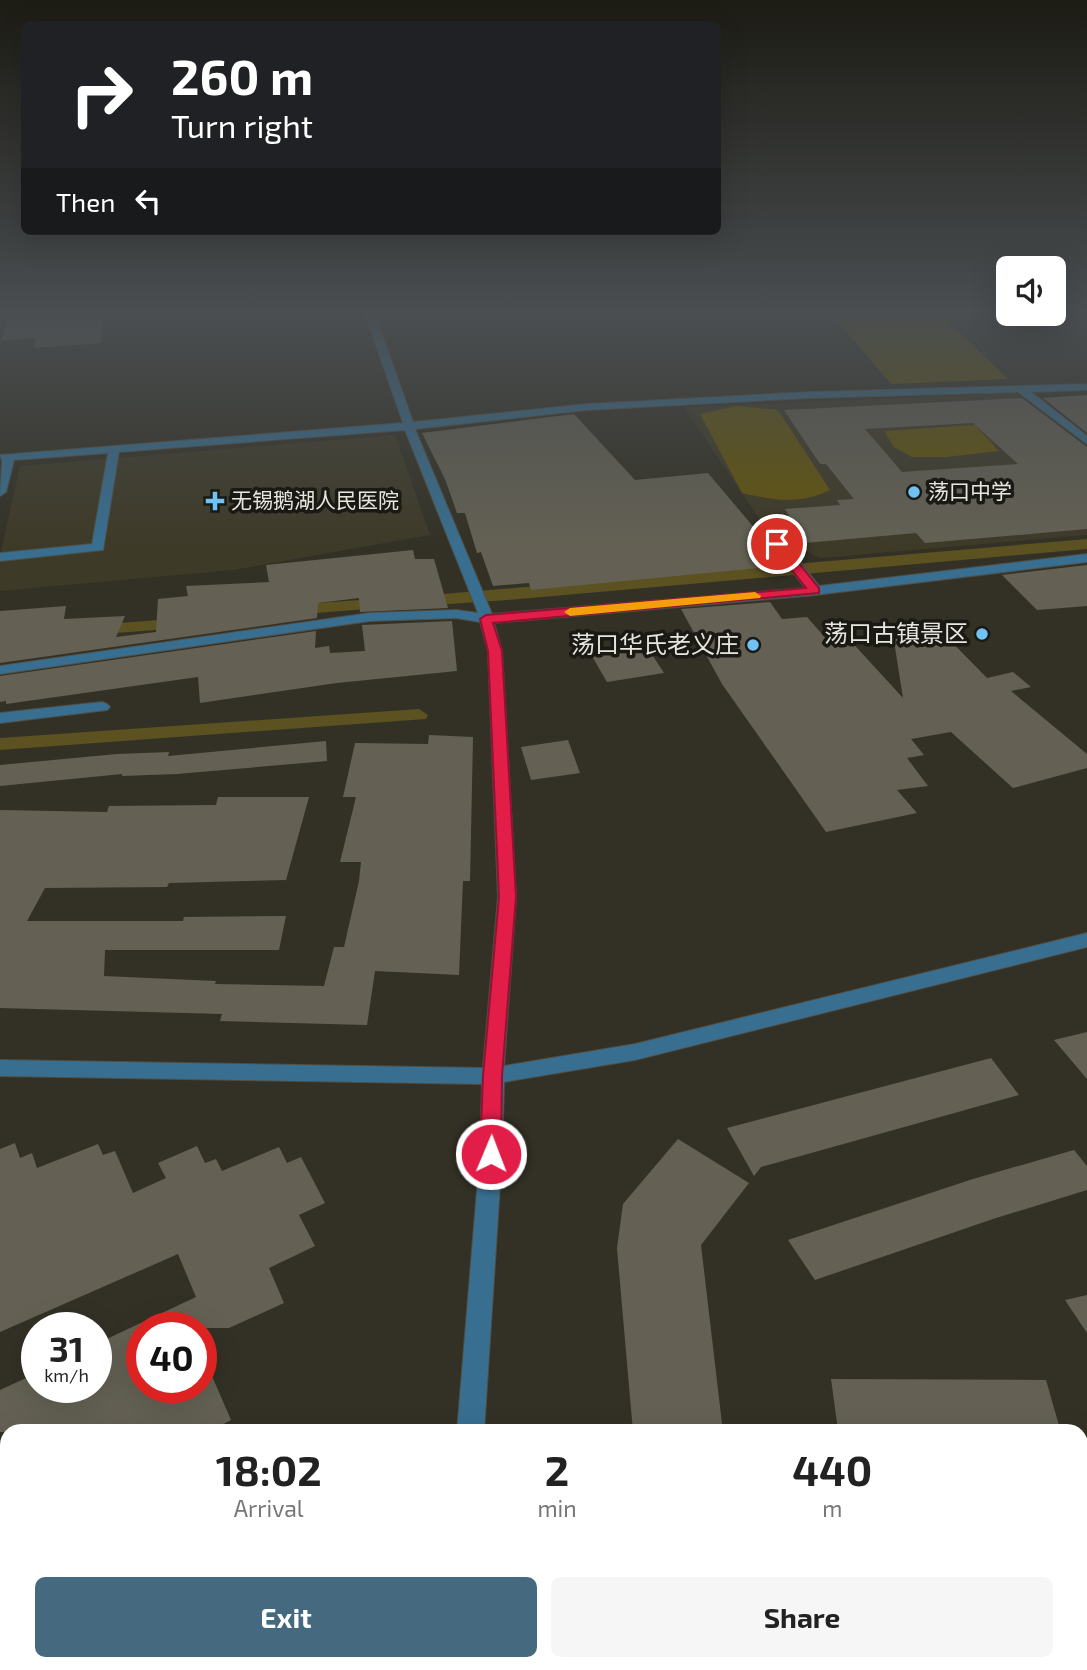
<!DOCTYPE html>
<meta charset="utf-8">
<style>
:root{--surface:#fff;--page:#f6f6f6;--text:#222;--muted:#767676;--accent:#456a80}
body{margin:0;font-family:"Exo 2","Noto Sans SC",sans-serif;background:var(--page);color:var(--text);height:100vh;display:flex;flex-direction:column;font-size:26px;white-space:nowrap}
*{box-sizing:border-box;margin:0}
p{font-size:23px;color:var(--muted)}
.icon{flex:none;width:38px;height:38px;fill:none;stroke:currentColor;stroke-width:2;stroke-linecap:round;stroke-linejoin:round}
.map{position:relative;flex:1;overflow:hidden}
.drawer{position:absolute;left:0px;top:1424px;width:1088px;height:247px;display:flex;flex-direction:column;background:var(--surface);border-radius:21px 21px 0 0;box-shadow:0 7px 28px #0002}
.drawer>*{flex:none}
.hud{position:absolute;left:21px;top:21px;width:700px;height:214px;border-radius:10px;box-shadow:0 7px 28px #0002;background:#202124;color:#fff;overflow:hidden}
.buttons{position:absolute;left:996px;top:256px;display:grid;gap:14px}
.buttons a{display:grid;place-items:center;width:70px;height:70px;border-radius:10px;background:var(--surface);box-shadow:0 7px 28px #0002;font-size:35px}
.speed{position:absolute;left:21px;top:1312px;display:flex;gap:14px;font-size:35px;font-weight:700;text-align:center}
.speed>*{display:grid;place-content:center;width:91px;height:91px;border-radius:50%;background:var(--surface);box-shadow:0 7px 28px #0002;line-height:1}
.speed small{font-size:18px;font-weight:400}
.speed .limit{border:10px solid #d22;background:#fff;color:#111}
.pin{position:absolute;display:grid;place-items:center;width:60px;height:60px;color:#fff;margin:-30px;border:4px solid #fff;border-radius:50%;box-shadow:0 2px 7px #0007}
.me{position:absolute;width:77px;margin:-38px;rotate:1deg;stroke-linejoin:round;filter:drop-shadow(0 0 5px #0008)}
.turn{display:flex;align-items:center;gap:24px;height:147px;padding:0 35px;font-size:32px}
.turn .icon{width:91px;height:91px;stroke-width:2.5}
.turn b{display:block;font-size:49px;line-height:60px}
.then{display:flex;align-items:center;height:66px;padding:0 35px;background:#0003;gap:14px;font-size:26px}
.eta{display:flex;justify-content:space-evenly;align-items:center;height:119px;text-align:center}
.eta b{font-size:42px;font-weight:700;line-height:49px}
.primary-button{display:flex;gap:14px;margin-top:auto;padding:14px 35px}
.primary-button a{flex:1;height:80px;border-radius:10px;background:var(--accent);color:#fff;font-size:28px;font-weight:700;line-height:80px;text-align:center}
.primary-button a+a{background:var(--page);color:var(--text)}
.map>svg:first-child{display:block}
</style>
<div class="map">
<svg width="1087" height="1670" viewBox="0 0 1087 1670">
<rect width="100%" height="100%" fill="#333125"/>
<path fill="#3e3a28" d="M1016 393 1087 450V535L820 558 769 533 684 407Z
M395 435 430 535 233 570 0 591V556L20 466Z"/>
<path fill="#63550b" d="M831 314H940L1008 379 891 384Z
M737 406 778 410 830 490C800 505 773 500 742 493L700 414Z
M975 425 999 451 946 457H912L894 447 884 431Z"/>
<g fill="none" stroke-linecap="round" stroke-linejoin="round">
<path fill="#5b5121" fill-rule="evenodd" d="M1087 539V549L508 600 420 606 412 601 420 596Z
M387 598 393 599 395 603 393 607 290 615 282 610 290 605Z
M186 618 194 623 192 627 92 635 83 630 92 625Z
M419 709 428 715 426 719 0 750V738Z
M0 1573 7 1576V1612L0 1609Z
M168 1664H217L219 1670H170Z"/>
</g>
<path fill="#646154" fill-rule="evenodd" d="M87 314H104L101 343 34 348 35 338 1 341 7 320Z
M1087 395V433L1043 398Z
M1022 398 1087 447V529L925 543 916 533 805 543 785 509 840 505 837 500 854 499 826 464H820L784 410ZM973 423 1018 464 902 472 865 429Z
M574 414 635 480 708 473 762 537 780 566 531 590 529 583 493 586 481 552 477 553 465 513H457L445 479 422 433Z
M413 550 415 559H434L448 608 360 612 359 598 318 603 317 618 0 663V611L66 606 64 619 125 616 116 637 156 632 158 599 188 596 186 586 269 582 266 565Z
M1087 565V606L1037 610 1002 575Z
M770 602 782 619 807 617 829 642 848 638 903 698 894 641 909 624 931 621 987 678 1013 672 1031 687 1011 691 1087 754V768L1013 788 951 732 911 739 924 755 907 758 928 786 897 790 917 813 826 832 722 684 681 609Z
M452 621 457 671 337 683 200 703 198 677 6 704V701L0 702V676L316 631 315 648 329 646 330 653 365 651 362 625Z
M644 642 664 673 607 682 589 651Z
M429 735 473 737 470 881H463L459 975 375 971 367 1025 220 1021 222 1014 0 1008V810L107 812 109 806 216 805 218 797H309L286 880 169 883 167 887 45 888 27 921H183L184 917 286 916 279 950H105L104 976 216 981 215 984 324 986 334 947H344L359 881 361 862H340L356 797H343L355 743 428 744Z
M568 740 580 773 531 780 521 747Z
M326 741 327 761 177 774 122 776V774L0 786V765L117 754 169 752 168 756Z
M1087 1032V1079L1054 1040Z
M991 1058 1019 1095 761 1167 754 1176 727 1128Z
M678 1139 749 1183 701 1245 723 1432H633L617 1248 623 1204Z
M15 1143 20 1158 32 1153 37 1168 98 1144 103 1155 115 1151 133 1193 166 1178 158 1163 197 1146 205 1163 216 1159 222 1171 279 1147 287 1163 301 1157 325 1203 299 1215 315 1246 269 1268 284 1303 229 1328H142V1388H201L202 1353 231 1420 208 1432H0V1390L37 1373V1388H96V1344L196 1297 178 1254 0 1332V1149Z
M1074 1150 1087 1166V1190L993 1219 815 1280 788 1240 973 1179Z
M1087 1295V1333L1065 1300Z
M831 1379 1046 1380 1060 1429 838 1430Z"/>
<g fill="none" stroke-linecap="round" stroke-linejoin="round">
<defs>
<path id="minor" d="M365 314H375L413 422 587 404 810 392 1087 384V390L1031 392 1087 436V444L1018 392 810 398 587 410 415 429 492 614 805 588 771 543 777 539 782 540 819 586 1087 554V562L815 595 494 623 502 651 516 897 504 1066 635 1044 1087 933V947L635 1060 504 1082 502 1154 484 1432H457L480 1154 482 1084 0 1076V1060L483 1068 498 897 488 651 480 622 456 618 370 621 0 674V666L370 613 456 610 478 613 405 430 119 452 103 550 0 561V553L92 544 108 453 14 460 6 492 0 496 2 461 0 455 403 423Z
M102 702 107 704 110 707 107 710 0 723V713Z
M438 1664H468V1670H438Z"/>
</defs>
<use href="#minor" stroke="#504e43" stroke-width="2"/>
<use href="#minor" fill="#386f91" fill-rule="evenodd"/>
</g>
<linearGradient id="sky" x2="0" y2="1"><stop stop-color="#1c1b14"/><stop offset="0.57" stop-color="#4a4e51"/><stop offset="1" stop-color="#4a4e51" stop-opacity="0"/></linearGradient>
<rect width="1087" height="548" fill="url(#sky)"/>
<path fill="#e11d48" stroke="#92132f" stroke-width="2" d="M777 540 781 541 819 588V593L493 623 502 651 516 897 502 1076 501 1154 498 1160 491 1162 483 1160 480 1154 483 1076 499 897 488 651 480 619 486 615 806 588 771 544Z"/>
<path fill="#f59e0b" d="M755 592 761 596 760 598 570 616 564 612 570 608Z"/>
<g fill="#70c1f4" stroke="#1a1914" stroke-width="2.5">
<circle cx="914" cy="492" r="7"/>
<path d="M211.5 490.5h7v7h7v7h-7v7h-7v-7h-7v-7h7z"/>
<circle cx="982" cy="634" r="7"/>
<circle cx="753" cy="645" r="7"/>
</g>
<g text-anchor="middle" stroke-width="7" stroke-linejoin="round" paint-order="stroke">
<g font-size="21" fill="#e7e5de" stroke="#1a1914" text-anchor="start">
<text x="928" y="499">荡口中学</text>
<text x="231" y="508">无锡鹅湖人民医院</text>
</g>
<g font-size="24" fill="#e7e5de" stroke="#1a1914" text-anchor="end">
<text x="968" y="642">荡口古镇景区</text>
<text x="739" y="653">荡口华氏老义庄</text>
</g>
</g>
</svg>
<div class="buttons">
<a><svg class="icon" aria-label="sound" viewBox="0 0 24 24"><path d="M4 9h4l5-4v14l-5-4H4zM17 9q2 3 0 6"/></svg></a>
</div>
<div class="speed"><div>31<small>km/h</small></div><div class="limit">40</div></div>
<div class="pin" style="left:777px;top:544px;background:#d93025"><svg class="icon" aria-label="arrive" viewBox="0 0 24 24"><path d="M6 21V4h12l-3 4 3 4H6"/></svg></div>
<svg class="me" style="left:491px;top:1154px" viewBox="-20 -20 40 40"><circle r="17" fill="#e11d48" stroke="#fff" stroke-width="3"/><path d="M0-11L8 9 0 5-8 9z" fill="#fff"/></svg>
<div class="hud">
<div class="turn"><svg class="icon" aria-label="right" viewBox="0 0 24 24"><path d="M7 20v-9h11M14 6l5 5-5 5"/></svg><div><b>260 m</b>Turn right</div></div>
<div class="then">Then<svg class="icon" aria-label="left" viewBox="0 0 24 24"><path d="M17 20v-9H6M10 6l-5 5 5 5"/></svg></div>
</div>
<section class="drawer">
<div class="eta">
<div><b>18:02</b><p>Arrival</p></div>
<div><b>2</b><p>min</p></div>
<div><b>440</b><p>m</p></div>
</div>
<div class="primary-button"><a>Exit</a><a>Share</a></div>
</section>
</div>
